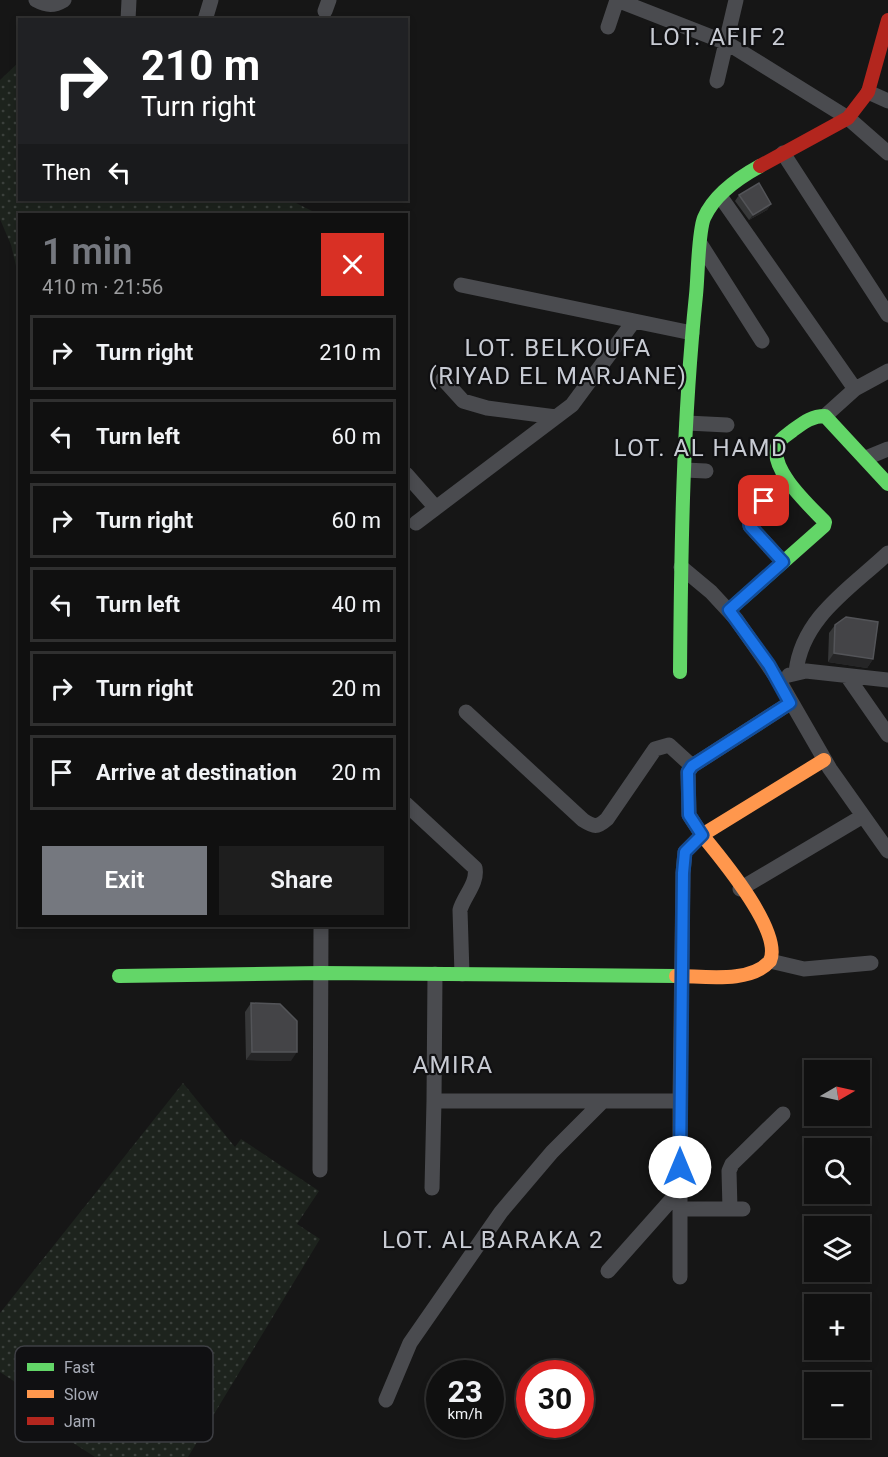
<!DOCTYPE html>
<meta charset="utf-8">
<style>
:root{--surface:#101010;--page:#1e1e1e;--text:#f1f3f6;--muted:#9c9d9f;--line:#303030;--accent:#75787f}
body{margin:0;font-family:Roboto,sans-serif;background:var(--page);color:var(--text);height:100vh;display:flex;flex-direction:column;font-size:22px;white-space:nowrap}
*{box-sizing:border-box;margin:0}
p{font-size:20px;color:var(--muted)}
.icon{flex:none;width:33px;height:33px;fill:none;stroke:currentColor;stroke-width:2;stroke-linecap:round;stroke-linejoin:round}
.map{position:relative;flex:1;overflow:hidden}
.drawer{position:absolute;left:18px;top:213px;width:390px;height:714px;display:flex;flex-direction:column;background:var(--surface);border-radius:0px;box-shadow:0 3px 9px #0003,0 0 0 2px var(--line)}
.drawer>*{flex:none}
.hud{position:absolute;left:18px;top:18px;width:390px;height:183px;border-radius:0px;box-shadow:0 3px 9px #0003,0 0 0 2px var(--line);background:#202124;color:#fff;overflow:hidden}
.needle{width:39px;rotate:81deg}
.tools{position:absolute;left:804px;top:1060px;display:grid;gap:12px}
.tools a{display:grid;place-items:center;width:66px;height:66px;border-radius:0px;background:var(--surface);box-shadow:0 3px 9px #0003,0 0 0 2px var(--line);font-size:30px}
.speed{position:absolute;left:426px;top:1360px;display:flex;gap:12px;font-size:30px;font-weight:700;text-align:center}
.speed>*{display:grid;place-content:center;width:78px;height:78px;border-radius:50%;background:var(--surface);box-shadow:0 3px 9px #0003,0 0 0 2px var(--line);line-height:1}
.speed small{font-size:15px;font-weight:400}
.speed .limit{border:9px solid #d22;background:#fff;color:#111}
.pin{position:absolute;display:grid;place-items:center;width:51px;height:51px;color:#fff;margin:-26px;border-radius:12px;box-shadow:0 3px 9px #0006}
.me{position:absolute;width:66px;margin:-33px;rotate:0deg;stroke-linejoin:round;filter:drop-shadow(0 0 4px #0008)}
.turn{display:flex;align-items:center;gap:21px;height:126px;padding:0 24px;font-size:27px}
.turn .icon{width:78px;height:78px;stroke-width:2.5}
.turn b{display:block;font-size:42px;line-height:51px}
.then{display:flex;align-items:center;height:57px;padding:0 24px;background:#0003;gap:12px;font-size:22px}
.round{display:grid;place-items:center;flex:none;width:63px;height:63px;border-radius:0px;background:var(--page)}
.summary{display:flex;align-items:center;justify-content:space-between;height:102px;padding:0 24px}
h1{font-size:36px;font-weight:600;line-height:45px;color:var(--accent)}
.primary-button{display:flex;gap:12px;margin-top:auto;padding:12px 24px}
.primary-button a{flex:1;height:69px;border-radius:0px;background:var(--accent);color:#fff;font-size:24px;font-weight:600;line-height:69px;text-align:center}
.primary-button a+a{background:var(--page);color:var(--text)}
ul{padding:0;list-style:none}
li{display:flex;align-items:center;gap:18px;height:75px;margin:0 12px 9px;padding:0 12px;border:3px solid var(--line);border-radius:0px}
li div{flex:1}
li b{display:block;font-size:22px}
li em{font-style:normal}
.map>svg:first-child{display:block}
</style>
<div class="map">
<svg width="888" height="1457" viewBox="0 0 888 1457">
<defs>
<pattern id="grass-dots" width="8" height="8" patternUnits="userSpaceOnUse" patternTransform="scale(1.5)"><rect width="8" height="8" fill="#1d231d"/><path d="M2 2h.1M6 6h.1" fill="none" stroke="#3b403c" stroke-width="1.8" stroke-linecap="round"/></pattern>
</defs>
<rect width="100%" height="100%" fill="#161616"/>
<path fill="url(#grass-dots)" d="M19 62 20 200H290L318 214H20L19 278 11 245 0 219V80Z
M183 1083 235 1147 241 1139 319 1191 297 1224 320 1239 188 1457H95L64 1437 74 1421 0 1372V1313Z"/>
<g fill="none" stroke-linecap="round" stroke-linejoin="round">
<path stroke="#4a4b4f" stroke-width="15" d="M36 0C47 6 54 6 64 0
M617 0 727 43 848 118 888 153
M325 11 329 0
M128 20 129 0
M205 20 211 0
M608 27 617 0
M717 81 736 0
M868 92 888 101
M783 153 888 315
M720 196 855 389
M701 245 762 341
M461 285 692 333
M443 379 463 401 487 408 556 417
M825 416 855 389 888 371
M687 423 727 425
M866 458 888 449
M685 470 706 471
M406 474 436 508
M416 523 572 405 634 321
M783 562 750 526 749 519 752 512 787 480
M681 567 711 592 736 619 781 684 830 769 888 851
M796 672C802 617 851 588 888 553
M789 675 806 671 888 680
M847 676 888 735
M466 712 583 820C594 827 597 828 607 819L655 749 669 745 692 766
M406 804 475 868C478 883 464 896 460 910L462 974
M740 889 863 816
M770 961 804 969 871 963
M435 974 434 1101H680L683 873 685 852 702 835 689 815 688 772 692 766 790 703
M320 1170 321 926
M432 1188 434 1101
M680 1209H743
M730 1209 729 1171 732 1164 783 1114
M608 1271 680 1190
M680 1277V1101
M386 1400 410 1343 501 1212 552 1152 602 1102"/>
<path stroke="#63d668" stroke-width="14" d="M729 610 824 526 825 522C810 506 767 468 778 444 780 439 787 435 792 431 803 423 811 416 825 416L888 484
M680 672C681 547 683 420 696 295 698 277 698 233 704 218 714 195 738 178 760 166
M119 976 321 973 676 976"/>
<path stroke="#ff974d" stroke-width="14" d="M676 976C704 976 750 984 770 961 783 932 721 858 702 835L824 760"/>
<path stroke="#b3261e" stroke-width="14" d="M760 166 848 118 868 92 888 20"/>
</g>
<path fill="#373839" d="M739 195 771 204 767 210 749 220 735 201Z
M835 625 873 659 867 668 828 662 829 633Z
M251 1003 291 1061 246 1060 245 1012Z"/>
<path fill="#252526" d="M771 204 767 210 749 220 753 215Z
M834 653 873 659 867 668 828 662Z
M252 1052H297L291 1061 246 1060Z"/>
<path fill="#444447" stroke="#535458" stroke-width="1.5" d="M759 183 771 204 753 215 739 195Z
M846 617 878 622 873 659 834 653 835 625Z
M251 1003 280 1004 297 1021V1052H252Z"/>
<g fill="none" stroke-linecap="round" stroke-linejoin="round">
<defs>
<path id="route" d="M680 1167 683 873 685 852 702 835 689 815 688 772 692 766 790 703 769 665 729 610 783 562 750 526 749 515 764 501"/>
</defs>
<use href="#route" stroke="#114b97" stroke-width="15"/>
<use href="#route" stroke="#1a73e8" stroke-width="10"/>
</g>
<g text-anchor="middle" stroke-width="4.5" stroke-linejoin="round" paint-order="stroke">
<g font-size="24" letter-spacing="1.5" fill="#c8cbd3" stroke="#101012">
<text x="718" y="45">LOT. AFIF 2</text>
<text x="558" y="356">LOT. BELKOUFA<tspan x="558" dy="28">(RIYAD EL MARJANE)</tspan></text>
<text x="701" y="456">LOT. AL HAMD</text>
<text x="453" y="1073">AMIRA</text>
<text x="493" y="1248">LOT. AL BARAKA 2</text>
</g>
</g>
<rect x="15" y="1346" width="198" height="96" rx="9" fill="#101012" stroke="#3e3f44" stroke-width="1.5"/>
<rect x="27" y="1363" width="27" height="8" fill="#63d668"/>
<rect x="27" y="1390" width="27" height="8" fill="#ff974d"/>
<rect x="27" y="1417" width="27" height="8" fill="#b3261e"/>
<g font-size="16" fill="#a8acb7">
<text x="64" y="1373">Fast</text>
<text x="64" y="1400">Slow</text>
<text x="64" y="1427">Jam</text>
</g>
</svg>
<div class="tools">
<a><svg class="needle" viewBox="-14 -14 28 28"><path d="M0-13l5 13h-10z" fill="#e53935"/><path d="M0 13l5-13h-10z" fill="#9c9d9f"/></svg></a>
<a><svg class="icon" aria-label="search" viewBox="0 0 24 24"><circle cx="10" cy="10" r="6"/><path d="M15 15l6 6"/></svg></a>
<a><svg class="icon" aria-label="layers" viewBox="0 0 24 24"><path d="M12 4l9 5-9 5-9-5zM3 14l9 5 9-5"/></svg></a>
<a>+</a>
<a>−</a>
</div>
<div class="speed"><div>23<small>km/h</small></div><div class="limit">30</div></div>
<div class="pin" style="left:764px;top:501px;background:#d93025"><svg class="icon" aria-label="arrive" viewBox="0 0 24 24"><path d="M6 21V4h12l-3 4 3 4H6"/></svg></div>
<svg class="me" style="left:680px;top:1167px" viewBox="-20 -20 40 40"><circle r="19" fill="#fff"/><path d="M0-13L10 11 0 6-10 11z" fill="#1a73e8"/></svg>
<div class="hud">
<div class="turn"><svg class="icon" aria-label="right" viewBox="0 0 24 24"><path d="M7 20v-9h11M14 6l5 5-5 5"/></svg><div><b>210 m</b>Turn right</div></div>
<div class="then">Then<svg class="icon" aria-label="left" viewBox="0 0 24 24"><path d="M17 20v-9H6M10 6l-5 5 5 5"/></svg></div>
</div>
<section class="drawer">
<div class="summary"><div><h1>1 min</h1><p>410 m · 21:56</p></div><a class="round" style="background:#d93025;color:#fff"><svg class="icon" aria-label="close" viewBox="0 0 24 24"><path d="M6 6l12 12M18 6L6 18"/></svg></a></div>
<ul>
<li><svg class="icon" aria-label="right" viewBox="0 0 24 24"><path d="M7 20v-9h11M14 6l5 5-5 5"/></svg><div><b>Turn right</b></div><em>210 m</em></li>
<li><svg class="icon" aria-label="left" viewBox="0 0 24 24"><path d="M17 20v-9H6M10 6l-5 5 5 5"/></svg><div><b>Turn left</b></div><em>60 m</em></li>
<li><svg class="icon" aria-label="right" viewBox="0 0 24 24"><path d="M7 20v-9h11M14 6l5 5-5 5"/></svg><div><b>Turn right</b></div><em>60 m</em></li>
<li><svg class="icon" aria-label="left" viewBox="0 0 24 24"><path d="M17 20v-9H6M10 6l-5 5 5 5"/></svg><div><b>Turn left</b></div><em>40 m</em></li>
<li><svg class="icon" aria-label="right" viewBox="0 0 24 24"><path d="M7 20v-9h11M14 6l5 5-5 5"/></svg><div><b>Turn right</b></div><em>20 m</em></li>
<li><svg class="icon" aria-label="arrive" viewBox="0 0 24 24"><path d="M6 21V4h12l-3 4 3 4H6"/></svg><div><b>Arrive at destination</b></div><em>20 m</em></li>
</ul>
<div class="primary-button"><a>Exit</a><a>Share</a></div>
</section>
</div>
